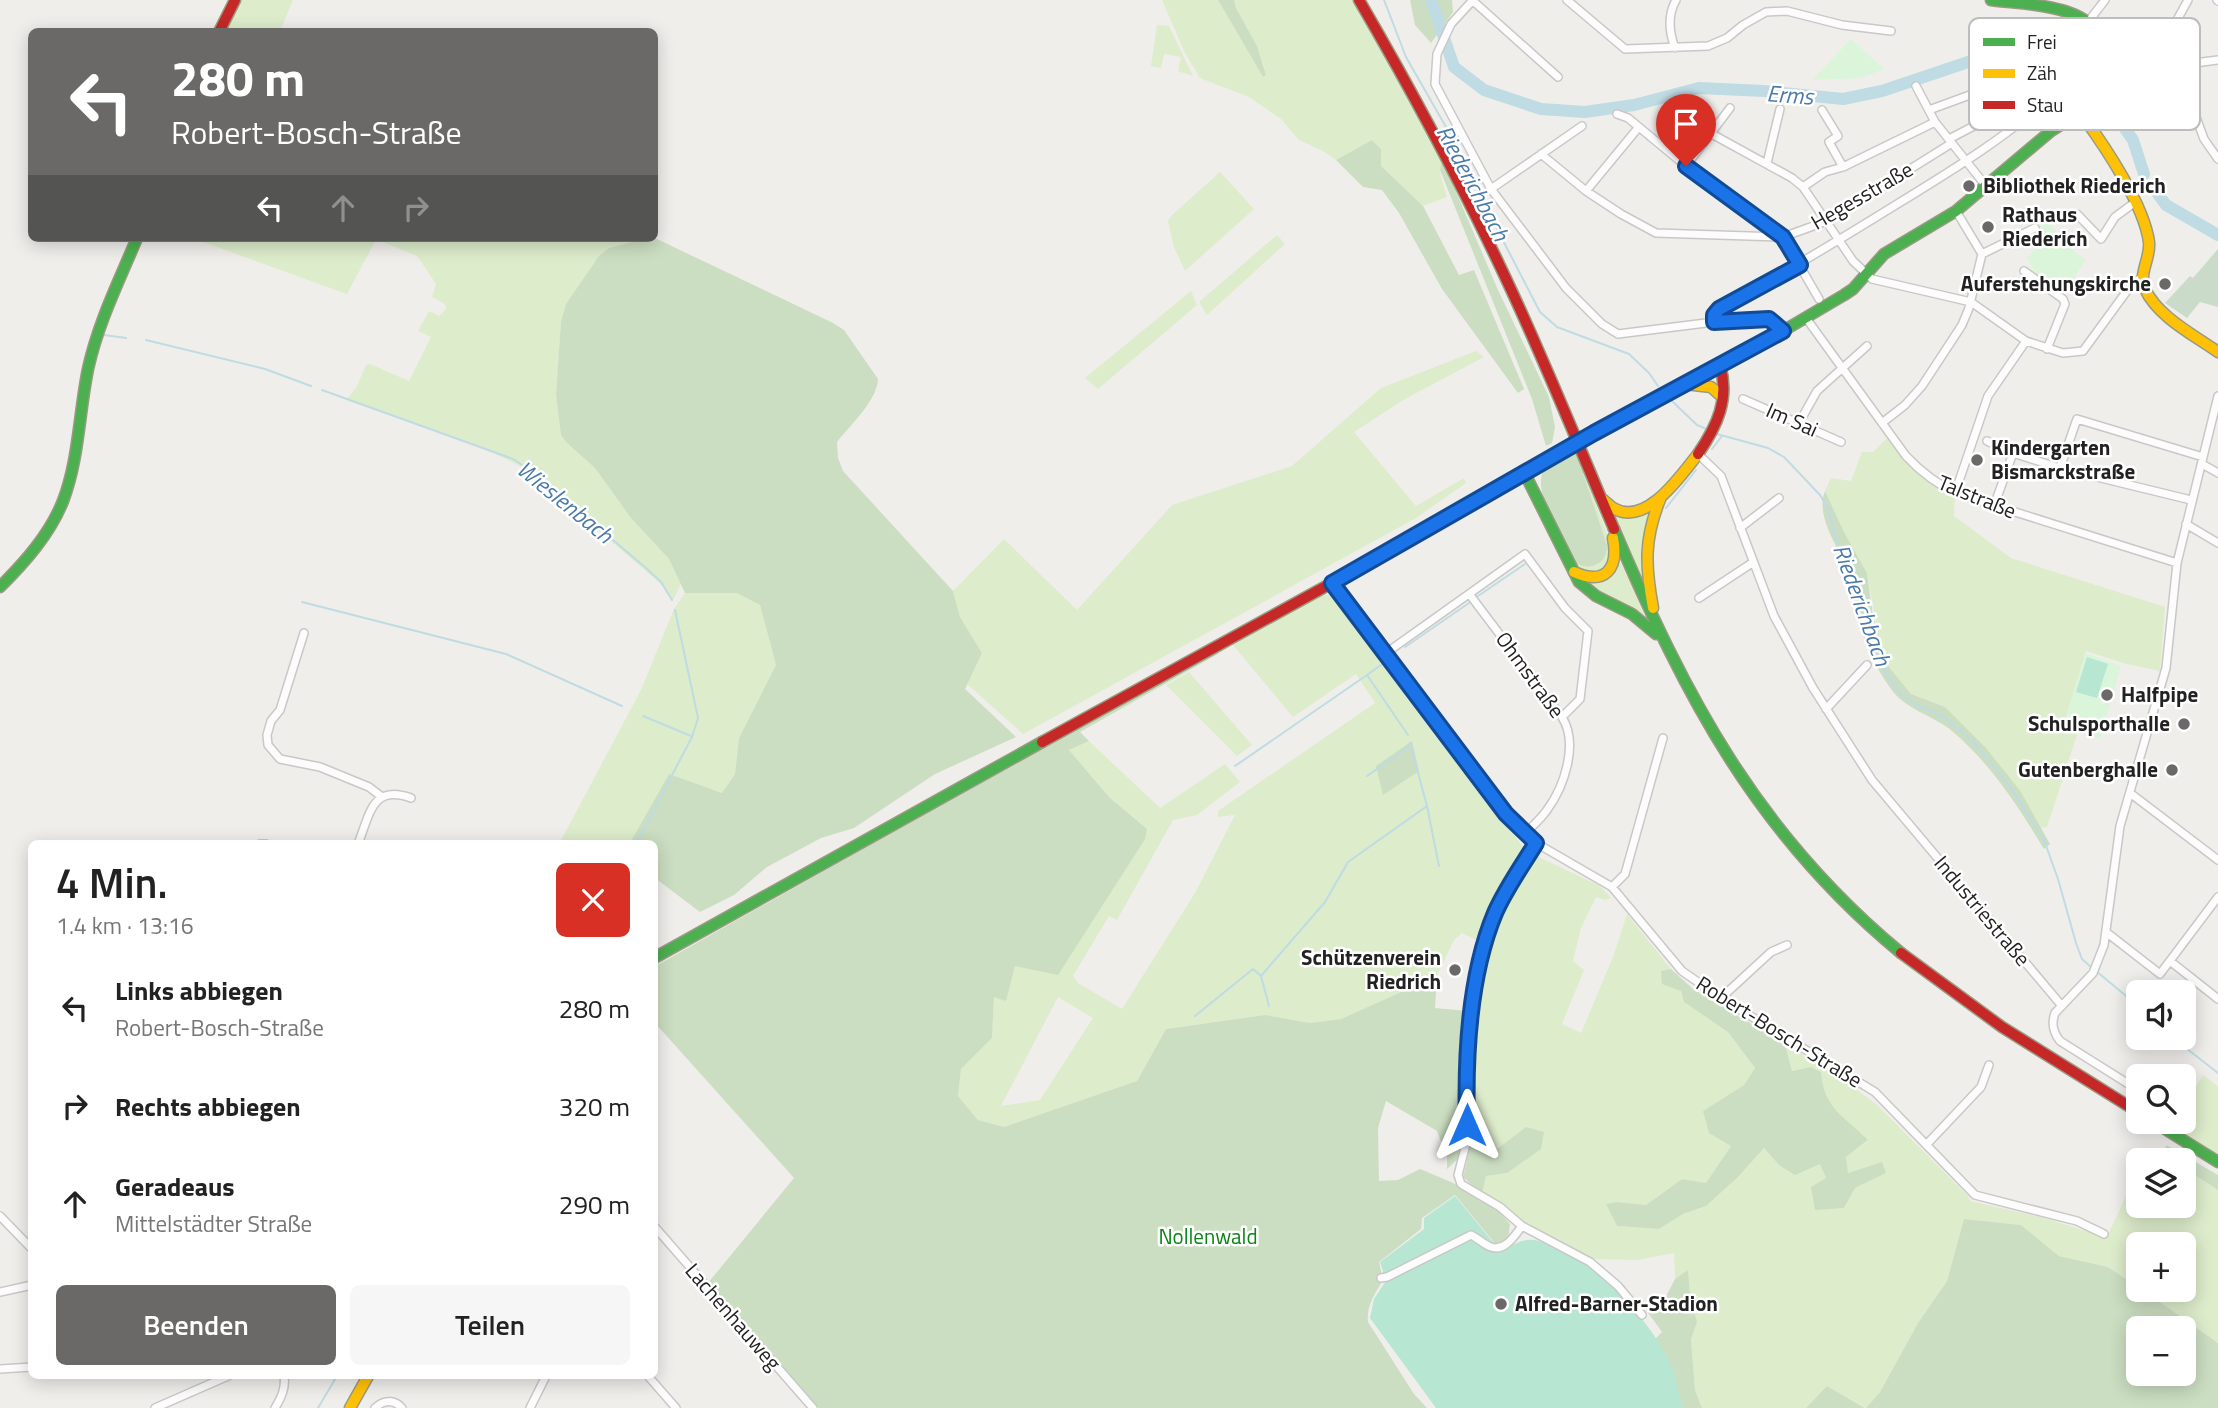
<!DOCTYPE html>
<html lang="de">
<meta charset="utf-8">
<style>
:root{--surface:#fff;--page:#f6f6f6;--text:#222;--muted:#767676;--accent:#6a6968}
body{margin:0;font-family:"Titillium Web",sans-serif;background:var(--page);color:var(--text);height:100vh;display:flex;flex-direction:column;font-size:26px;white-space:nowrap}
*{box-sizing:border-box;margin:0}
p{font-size:23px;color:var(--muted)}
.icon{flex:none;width:38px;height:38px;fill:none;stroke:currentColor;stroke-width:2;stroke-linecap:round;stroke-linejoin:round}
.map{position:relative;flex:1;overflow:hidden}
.drawer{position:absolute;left:28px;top:840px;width:630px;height:539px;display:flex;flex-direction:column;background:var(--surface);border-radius:10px;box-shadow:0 4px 18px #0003}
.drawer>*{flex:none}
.hud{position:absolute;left:28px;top:28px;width:630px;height:214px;border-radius:10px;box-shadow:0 4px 18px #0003;background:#6a6968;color:#fff;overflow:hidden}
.fabs{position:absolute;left:2126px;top:980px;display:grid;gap:14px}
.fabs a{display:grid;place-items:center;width:70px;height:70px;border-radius:10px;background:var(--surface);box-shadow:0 4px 18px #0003;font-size:35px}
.pin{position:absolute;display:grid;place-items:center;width:60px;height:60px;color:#fff;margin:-72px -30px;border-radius:50% 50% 50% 0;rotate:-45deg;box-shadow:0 0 7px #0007}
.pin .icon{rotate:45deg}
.me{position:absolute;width:77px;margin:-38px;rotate:0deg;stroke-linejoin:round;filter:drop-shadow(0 0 5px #0008)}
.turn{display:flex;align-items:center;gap:24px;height:147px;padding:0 28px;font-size:32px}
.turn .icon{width:91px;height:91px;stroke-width:2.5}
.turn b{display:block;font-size:49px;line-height:60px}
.lanes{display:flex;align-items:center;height:66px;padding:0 28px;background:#0003;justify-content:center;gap:35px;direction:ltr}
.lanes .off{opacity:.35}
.round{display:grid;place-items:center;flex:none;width:74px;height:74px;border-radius:10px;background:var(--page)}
.headline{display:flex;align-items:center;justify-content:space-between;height:119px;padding:0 28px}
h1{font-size:42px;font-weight:600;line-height:52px}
.cta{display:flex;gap:14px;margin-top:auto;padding:14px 28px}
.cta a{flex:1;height:80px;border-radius:10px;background:var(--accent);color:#fff;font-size:28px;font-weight:600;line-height:80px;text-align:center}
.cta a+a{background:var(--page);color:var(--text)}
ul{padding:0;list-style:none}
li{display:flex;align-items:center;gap:21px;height:98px;padding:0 28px}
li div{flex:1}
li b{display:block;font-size:26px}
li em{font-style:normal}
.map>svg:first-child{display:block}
</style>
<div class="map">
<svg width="2218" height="1408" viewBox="0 0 2218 1408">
<rect width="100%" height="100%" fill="#f0eeeb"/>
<path fill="#ddeccb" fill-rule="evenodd" d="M238 0H293L280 31 222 32Z
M1162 0H1218L1263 77 1266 74 1257 46 1236 8 1234 0H1353L1442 159 1440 174 1447 197 1423 206 1381 166V149L1372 140 1336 160 1323 151 1299 140 1281 119 1249 97 1200 78 1185 53Z
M1157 25 1169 26 1193 76 1178 71 1181 57 1164 54 1161 68 1151 66Z
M1220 172 1254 209 1185 271 1174 247 1168 221 1171 216Z
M1277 235 1285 244 1207 315 1199 302Z
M192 238H377L347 294Z
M382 238H635L633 242 609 248 566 304 561 321 556 395 561 435 567 443 595 468 631 518 669 559 681 584 673 600 662 585 532 473C479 441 405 421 346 400L356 388 366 365 370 364 409 381 431 337 418 331 429 311 439 316 446 309 445 304 432 297 436 284 417 256 380 241Z
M1191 291 1197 305 1098 389 1085 378Z
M1476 351 1484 357 1405 399 1354 432 1416 506 1464 478 1466 483 1416 518 1023 734 967 684 982 653 960 617 953 591 1004 539 1077 610 1172 505 1292 466 1381 388Z
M1887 438 1913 469 1955 496 1954 516 2011 558 2165 607 2160 671 2123 663 2086 651 2063 727 2078 732 2047 827 2041 828 2021 792 1945 707 1911 694 1889 667 1879 639 1867 573 1844 532 1825 491 1831 478 1851 481 1862 452H1873Z
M1576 452 1610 541V561L1601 573 1579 571 1568 552 1591 567 1599 564 1607 545Z
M1649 510 1642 572 1639 574 1612 511Z
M1619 561 1630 580 1645 618 1598 593 1584 582Z
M685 593H737L760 605 776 665 739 738 735 774 722 793 669 775 630 843 559 844 641 690 674 609Z
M1318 595H1331L1342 603 1526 851 1600 886 1611 898 1605 900 1596 897 1581 928 1573 961 1584 970 1562 1024 1581 1033 1613 957 1627 914 1671 969 1661 971 1681 991 1684 1002 1728 1032 1755 1068 1744 1085 1703 1111 1731 1146 1706 1183 1682 1179 1646 1205 1616 1202 1607 1204 1617 1226 1659 1229 1683 1214 1706 1206 1738 1177 1764 1148 1779 1165 1820 1163 1844 1208 1855 1188 1885 1173 1882 1162 1848 1173 1846 1157 1868 1141 1829 1105 1821 1083 1811 1067 1792 1071 1785 1044 1842 1079 1876 1104 1968 1196 1970 1201 2044 1218 2096 1234 2109 1233 2138 1169V1206H2184V1168L2218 1190V1343L2143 1290H2184V1244H2138V1287L2108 1267 2059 1256 2021 1225 1964 1219 1947 1281 1918 1323 1880 1392 1866 1408 1827 1386 1806 1408H1702L1695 1390 1691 1339 1697 1322 1690 1294 1688 1271 1675 1279 1674 1253 1638 1260 1588 1259 1534 1232 1482 1194 1486 1176 1507 1173 1526 1127 1497 1149 1464 1139 1477 1010 1490 942 1498 916H1490L1480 942 1462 933 1454 940 1437 976 1341 1019 1310 1023 1265 1015 1166 1029 1137 1081 1004 1127 978 1120 958 1096 961 1069 992 1038 994 997 1006 1000 1015 965 1147 829 1110 798 1069 750 1089 741 1160 808 1225 764 1240 782 1197 815 1173 820 1117 920 1109 916 1073 976 1078 983 1122 1009 1195 893 1235 815 1218 817V811L1375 703 1356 674 1293 717 1233 645 1218 654 1216 649ZM1058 997 1093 1018 1040 1100 1001 1106Z
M1189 672 1252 745 1237 756 1166 685Z
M2203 1075 2218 1086V1157L2179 1130 2174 1122H2184V1105Z"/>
<path fill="#cbdec1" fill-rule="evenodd" d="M1218 0H1234L1236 8 1257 46 1266 75 1263 77Z
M1410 0H1452L1453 12 1431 43 1415 25Z
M1372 140 1381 149V166L1423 206 1459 275 1474 270 1524 389 1518 393 1442 289 1399 213 1382 190 1363 187 1336 160Z
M1442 159 1498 290 1549 397 1555 427 1552 443 1546 446 1532 399 1440 170Z
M648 238 657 239 833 323 844 330 878 379C877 401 851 424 837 442L838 458 843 471 953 591 960 617 982 653 965 689 1016 737 935 774 854 828 821 838 767 867 734 895 700 912 655 878 654 844 630 843 669 774 722 793 735 774 739 738 776 665 760 605 737 593H685L669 559 631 518 595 468 567 443 561 435 556 395 561 321 566 304 599 256 609 248Z
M1576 452 1607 545C1607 565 1590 572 1574 562 1563 540 1531 492 1544 469Z
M1825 491 1844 532 1867 573 1873 617 1889 667 1911 694 1945 707 1986 748 2021 792 2050 844 2044 849C2018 806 1991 764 1952 731 1933 715 1906 710 1891 689 1874 666 1861 636 1855 607 1852 594 1853 582 1848 570 1838 547 1815 516 1825 491Z
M1216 649 1218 654 1080 732 1089 741 1069 750 1110 798 1147 829 1145 839 1058 975 1015 966 1006 1001 994 997 992 1038 961 1069 958 1096 978 1120 1004 1127 1137 1081 1166 1029 1265 1015 1310 1023 1341 1019 1437 976 1435 1008 1468 1011 1464 1138 1497 1149 1526 1127 1544 1132 1541 1149 1507 1173 1486 1176 1482 1194 1463 1177 1467 1161 1458 1159 1447 1169V1156L1437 1131 1386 1101 1378 1128 1379 1181 1398 1180 1420 1169C1453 1183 1488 1195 1510 1224L1508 1240 1497 1246 1455 1195 1422 1218 1421 1229 1379 1262 1383 1280C1375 1293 1366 1307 1368 1322L1414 1394 1427 1408H819L708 1283 794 1178 655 1023 654 967Z
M1412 741 1419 771 1383 795 1376 766Z
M1671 969 1693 989 1785 1044 1792 1071 1811 1067 1821 1072C1823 1108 1845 1117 1868 1140L1846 1157 1848 1173 1882 1162 1886 1173 1855 1188 1844 1208 1815 1210 1811 1187 1826 1178 1820 1164 1795 1175 1779 1165 1764 1148 1738 1177 1706 1206 1683 1214 1659 1229 1617 1226 1606 1204 1616 1202 1646 1205 1682 1179 1706 1183 1731 1146 1709 1133 1703 1111 1744 1085 1755 1068 1728 1032 1684 1002 1681 991 1662 984 1661 971Z
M2166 1145 2218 1175V1190L2184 1168V1160H2172L2165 1156Z
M1964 1219 2021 1225 2059 1256 2108 1267 2138 1287V1290H2143L2218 1343V1408H1866L1880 1392 1918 1323 1947 1281ZM2138 1328H2184V1374H2138Z
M1688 1270 1690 1294 1697 1322 1691 1339 1695 1390 1702 1408H1684L1679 1400 1673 1372 1655 1339 1662 1332 1641 1303 1662 1304 1675 1279Z
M1827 1386 1865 1408H1806Z"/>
<path fill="#cadbca" d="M2218 249V307L2200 302 2187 318 2165 303 2190 276 2193 278Z"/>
<path fill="#daf5da" d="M1851 39 1884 69 1861 78 1812 80Z
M2040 214 2076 253 2086 260 2066 289 2041 272 2037 276 2027 258 2038 246 2031 233 2032 220Z
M2085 653 2121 666 2100 739 2063 728Z"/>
<path fill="#b7e6d2" d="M2087 657 2108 664 2097 698 2076 692Z
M1455 1196 1497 1247 1506 1242 1509 1247C1533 1233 1541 1242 1563 1253 1572 1258 1583 1261 1592 1267 1620 1288 1662 1339 1674 1372 1678 1384 1678 1396 1684 1408H1436L1370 1318 1374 1299 1386 1281 1380 1262 1424 1229V1218Z"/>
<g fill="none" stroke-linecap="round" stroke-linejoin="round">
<path stroke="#bfdbe3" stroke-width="2" d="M1384 0 1406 57 1450 134 1467 171 1540 312 1557 327 1629 354 1649 373 1658 386
M104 335 126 338
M146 340 265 369 311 386
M322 390 513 459 530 470 646 568 661 582 672 600
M1672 401 1697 425 1709 430
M1717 434 1768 448 1784 457 1820 495 1828 508 1835 536 1855 578 1876 654 1892 683 1904 697 1915 704 1947 719 1976 745 2011 788 2044 840 2058 879 2076 943 2082 959 2092 968
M1712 449 1722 436
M1666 508 1696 470
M1478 596 1525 564
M302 602 506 654 622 706
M1405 647 1469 603
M1385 662 1367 675 1408 735
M643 716 691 736
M1235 766 1367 675
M1367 776 1411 745
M1427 806 1439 866
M636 844 692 737 698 718 675 610
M2096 971 2125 995 2138 1011
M1269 1006 1261 976 1325 902 1348 862 1427 806 1410 743
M1195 1016 1253 969 1261 976
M2173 1038 2218 1073
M318 1408 337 1376"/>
<path stroke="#bfdbe3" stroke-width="12" d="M1431 0 1454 67 1484 90 1541 109 1585 112 1634 105 1699 88 1764 91 1843 99 1882 91 1986 56 2028 52 2083 78 2102 96 2133 140 2144 174
M2152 186 2166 205 2218 235"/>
<defs>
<path id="street" d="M1472 0 1558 77
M1473 0 1451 24 1437 54 1435 84 1491 189 1566 288 1602 324 1618 334 1714 322 1769 319 1783 331
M1567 0 1625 49 1708 46 1727 38 1743 25 1766 12 1787 11 1842 25 1891 31
M2217 0 2218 1
M2088 22 2105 0
M1675 48C1669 32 1667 16 1676 0
M2109 51 2179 65 2218 60
M2155 60 2188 0
M2109 61 2131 57
M2179 65 2181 76 2204 139 2218 159
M1916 86 1935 122 1986 186
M2118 89 2142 70 2147 59
M1822 110 1838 136 1829 142 1843 167
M1929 110 1997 85 2039 117 2051 131
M1617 114 1628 118 1686 166 1783 237 1819 299
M1710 133 1792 178 1803 187 1853 261 1872 279 1971 302 2026 341 2063 353 2083 351 2132 284 2141 278
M1949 139 2018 103
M1541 154 1586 191 1621 214 1656 233 1783 237 1827 221 1952 143
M1767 163 1780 109
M1686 166 1730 108
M1803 187 1825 172 1843 167 1935 122
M1491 189 1582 126
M1586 191 1638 128
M1956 211 1982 254
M2077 214 2101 239 2115 217 2134 203
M2024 271 2063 299 2065 304 2047 349
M1806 318 1906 456C1921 472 1938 485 1958 494L2177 563
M1714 322V315L1719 309C1779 276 1836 242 1894 206 1953 170 2012 134 2063 86
M1743 399 1841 442
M1799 423 1817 391 1867 346
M1882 423 1905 405 1922 386 1962 325 1969 308 1982 254 2035 228
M1987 441 2013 453
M1698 454 1721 476 1774 616 1813 688 1872 780 2062 1006
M2202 464 2218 473
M2060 468 2077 419 2203 457
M1955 493 1988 396 2026 341
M1994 506 2013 453 2060 468 2191 500
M2186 524 2218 543
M1740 528 1779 498
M1332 583 1514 824 1536 843 1612 887 1682 971 1721 998 1875 1092 1975 1195 2077 1221 2104 1234
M1470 595 1562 717C1579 744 1564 787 1547 810 1541 819 1532 826 1525 834
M1699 598 1752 563
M304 633 280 710 271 721 267 735 268 745 280 759 320 767 369 787 382 797
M1386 653 1525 554 1565 608 1588 631 1580 699 1562 717
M1826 709 1867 665
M2130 793 2218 860
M1536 843 1496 911 1484 946 1475 997 1468 1064 1467 1140 1458 1175 1461 1184 1500 1207 1522 1226 1590 1262 1618 1286 1642 1315
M260 844H266
M358 844C370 814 372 784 411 798
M1612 887 1625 874 1663 738
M2106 932 2160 974 2218 897
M2170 961 2218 999
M1721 998 1771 952 1787 945
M2138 1090 2060 1041C2053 1032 2051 1024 2055 1013L2093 973 2104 945 2120 826 2166 668 2177 563 2218 396
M1927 1144 1981 1087 1989 1065
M0 1216 32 1249
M654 1226 813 1408
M1381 1278 1387 1277 1471 1235C1478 1238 1484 1245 1491 1247 1505 1252 1515 1235 1522 1226
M0 1292 32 1285
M0 1369 32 1367
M648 1376 676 1408
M155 1408 228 1376
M275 1408C281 1398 286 1388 284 1376
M375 1408C383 1400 394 1399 402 1408
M530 1408 546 1376"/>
<path id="fast" d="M1991 0C2028 5 2090 3 2106 46 2109 54 2110 64 2106 72 2102 85 2089 96 2082 108L2086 113 2084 118
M1594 433 1783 331 1844 295 1853 289 1884 254 1956 211 2051 131 2075 116
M1525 474 1579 582 1596 596 1632 614 1656 634
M1614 529C1686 698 1757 834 1901 953
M1352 572 1561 453
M0 587C25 562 50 534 63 501 79 459 79 413 88 369 98 323 119 281 137 238
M654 958 1042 742
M2154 1122 2218 1162"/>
<path id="slow" d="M2084 118C2106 148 2144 205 2149 242 2151 258 2138 273 2145 289 2158 317 2194 335 2218 352
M1685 384 1711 387 1720 395
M1602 499C1606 502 1611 507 1615 509 1647 526 1681 475 1698 454
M1574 572C1605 586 1619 569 1613 538
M1653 608C1645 565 1644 538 1661 497
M350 1408 368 1376"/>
<path id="jam" d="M1359 0C1415 96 1467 194 1514 296 1549 372 1581 451 1614 529
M219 32 235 0
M1698 454C1717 426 1730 399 1720 365
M1042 742 1352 572
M1901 953 2002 1027 2138 1112"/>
</defs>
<use href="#street" stroke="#c9c8c7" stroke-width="10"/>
<use href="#fast" stroke="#999a82" stroke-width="13"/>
<use href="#slow" stroke="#999a82" stroke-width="13"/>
<use href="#jam" stroke="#999a82" stroke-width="13"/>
<use href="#street" stroke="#fdfcfc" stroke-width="7"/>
<use href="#fast" stroke="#4caf50" stroke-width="10"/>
<use href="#slow" stroke="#ffc107" stroke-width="10"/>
<use href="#jam" stroke="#c62828" stroke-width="10"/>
<defs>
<path id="slow-bridge" d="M1561 453 1594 433"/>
</defs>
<use href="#slow-bridge" stroke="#999a82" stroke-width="13" stroke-linecap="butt"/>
<use href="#slow-bridge" stroke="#ffc107" stroke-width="10"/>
</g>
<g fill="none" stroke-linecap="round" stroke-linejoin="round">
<defs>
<path id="route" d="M1467 1125C1465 1058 1469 975 1495 913 1506 888 1522 866 1536 843L1506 814 1332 583 1594 433 1783 331 1769 319 1714 322V315L1719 309 1800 265 1783 237 1686 166"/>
</defs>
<use href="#route" stroke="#114b97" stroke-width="18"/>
<use href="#route" stroke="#1a73e8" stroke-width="12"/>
</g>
<g fill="#6a6968" stroke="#fff" stroke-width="2.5">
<circle cx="1969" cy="186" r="7"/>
<circle cx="1988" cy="227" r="7"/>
<circle cx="2165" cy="284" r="7"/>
<circle cx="1977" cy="460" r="7"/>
<circle cx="2107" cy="695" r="7"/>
<circle cx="2184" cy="724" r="7"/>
<circle cx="2172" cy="770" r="7"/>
<circle cx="1455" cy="970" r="7"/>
<circle cx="1501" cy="1304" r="7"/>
</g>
<g text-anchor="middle" stroke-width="5" stroke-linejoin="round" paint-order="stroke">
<g font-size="21" font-weight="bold" fill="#222" stroke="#fff" text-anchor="start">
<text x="1983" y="193">Bibliothek Riederich</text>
<text x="2002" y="222">Rathaus<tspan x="2002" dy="24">Riederich</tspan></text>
<text x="2151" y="291" text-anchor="end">Auferstehungskirche</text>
<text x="1991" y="455">Kindergarten<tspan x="1991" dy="24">Bismarckstraße</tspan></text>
<text x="2121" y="702">Halfpipe</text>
<text x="2170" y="731" text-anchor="end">Schulsporthalle</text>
<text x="2158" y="777" text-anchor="end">Gutenberghalle</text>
<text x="1441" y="965" text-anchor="end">Schützenverein<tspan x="1441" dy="24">Riedrich</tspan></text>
<text x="1515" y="1311">Alfred-Barner-Stadion</text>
</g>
<g font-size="21" fill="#222" stroke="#fff">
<text transform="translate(1862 196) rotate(-30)" y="7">Hegesstraße</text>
<text transform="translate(1792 420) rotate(24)" y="7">Im Sai</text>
<text transform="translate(1977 497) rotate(22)" y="7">Talstraße</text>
<text transform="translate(1530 675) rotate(54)" y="7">Ohmstraße</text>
<text transform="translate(1982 911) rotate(50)" y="7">Industriestraße</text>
<text transform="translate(1779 1032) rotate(32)" y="7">Robert-Bosch-Straße</text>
<text transform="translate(733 1317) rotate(49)" y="7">Lachenhauweg</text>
</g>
<g font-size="21" fill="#0c8416" stroke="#fff">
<text x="1208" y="1244">Nollenwald</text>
</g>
<g font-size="23" font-style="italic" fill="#4a7aab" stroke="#fff">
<text transform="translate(1790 95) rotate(4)" y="8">Erms</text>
<text transform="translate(1473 183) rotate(62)" y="8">Riederichbach</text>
<text transform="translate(565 502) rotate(39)" y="8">Wieslenbach</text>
<text transform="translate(1862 605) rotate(70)" y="8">Riederichbach</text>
</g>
</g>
<rect x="1969" y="18" width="231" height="112" rx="10" fill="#fff" stroke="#bdbdbd" stroke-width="2"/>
<rect x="1983" y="38" width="32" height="8" fill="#4caf50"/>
<rect x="1983" y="69" width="32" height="9" fill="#ffc107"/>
<rect x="1983" y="101" width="32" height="8" fill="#c62828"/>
<g font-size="19" fill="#222">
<text x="2027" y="49">Frei</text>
<text x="2027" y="80">Zäh</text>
<text x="2027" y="112">Stau</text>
</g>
</svg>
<div class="fabs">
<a><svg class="icon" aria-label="sound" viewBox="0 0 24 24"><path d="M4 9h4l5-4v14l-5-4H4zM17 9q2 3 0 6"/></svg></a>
<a><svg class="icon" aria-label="search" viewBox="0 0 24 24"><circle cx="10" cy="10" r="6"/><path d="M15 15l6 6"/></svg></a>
<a><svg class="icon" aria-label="layers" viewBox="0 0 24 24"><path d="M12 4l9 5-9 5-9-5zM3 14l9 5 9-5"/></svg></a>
<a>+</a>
<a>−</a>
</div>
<div class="pin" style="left:1686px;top:166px;background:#d93025"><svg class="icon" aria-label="arrive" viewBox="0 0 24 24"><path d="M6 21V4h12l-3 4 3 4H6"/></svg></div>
<svg class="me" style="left:1467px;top:1125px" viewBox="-20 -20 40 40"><path d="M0-17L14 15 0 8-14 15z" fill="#1a73e8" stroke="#fff" stroke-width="4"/></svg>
<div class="hud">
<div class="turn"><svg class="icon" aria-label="left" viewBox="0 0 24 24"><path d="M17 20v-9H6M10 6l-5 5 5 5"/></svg><div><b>280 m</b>Robert-Bosch-Straße</div></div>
<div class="lanes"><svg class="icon" aria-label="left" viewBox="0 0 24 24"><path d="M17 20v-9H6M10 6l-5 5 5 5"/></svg><svg class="icon off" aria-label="ahead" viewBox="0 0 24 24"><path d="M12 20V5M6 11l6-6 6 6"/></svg><svg class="icon off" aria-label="right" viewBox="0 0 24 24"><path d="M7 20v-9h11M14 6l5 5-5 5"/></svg></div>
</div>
<section class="drawer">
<div class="headline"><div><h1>4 Min.</h1><p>1.4 km · 13:16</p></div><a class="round" style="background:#d93025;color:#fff"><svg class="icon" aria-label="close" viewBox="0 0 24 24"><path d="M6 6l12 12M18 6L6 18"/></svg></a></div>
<ul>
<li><svg class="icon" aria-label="left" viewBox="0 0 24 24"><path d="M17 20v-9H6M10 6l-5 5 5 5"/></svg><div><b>Links abbiegen</b><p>Robert-Bosch-Straße</p></div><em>280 m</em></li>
<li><svg class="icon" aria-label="right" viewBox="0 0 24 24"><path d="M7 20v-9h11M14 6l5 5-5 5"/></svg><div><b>Rechts abbiegen</b></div><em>320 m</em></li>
<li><svg class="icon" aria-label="ahead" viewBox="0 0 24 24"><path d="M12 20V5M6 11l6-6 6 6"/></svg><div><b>Geradeaus</b><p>Mittelstädter Straße</p></div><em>290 m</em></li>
</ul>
<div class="cta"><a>Beenden</a><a>Teilen</a></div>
</section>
</div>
